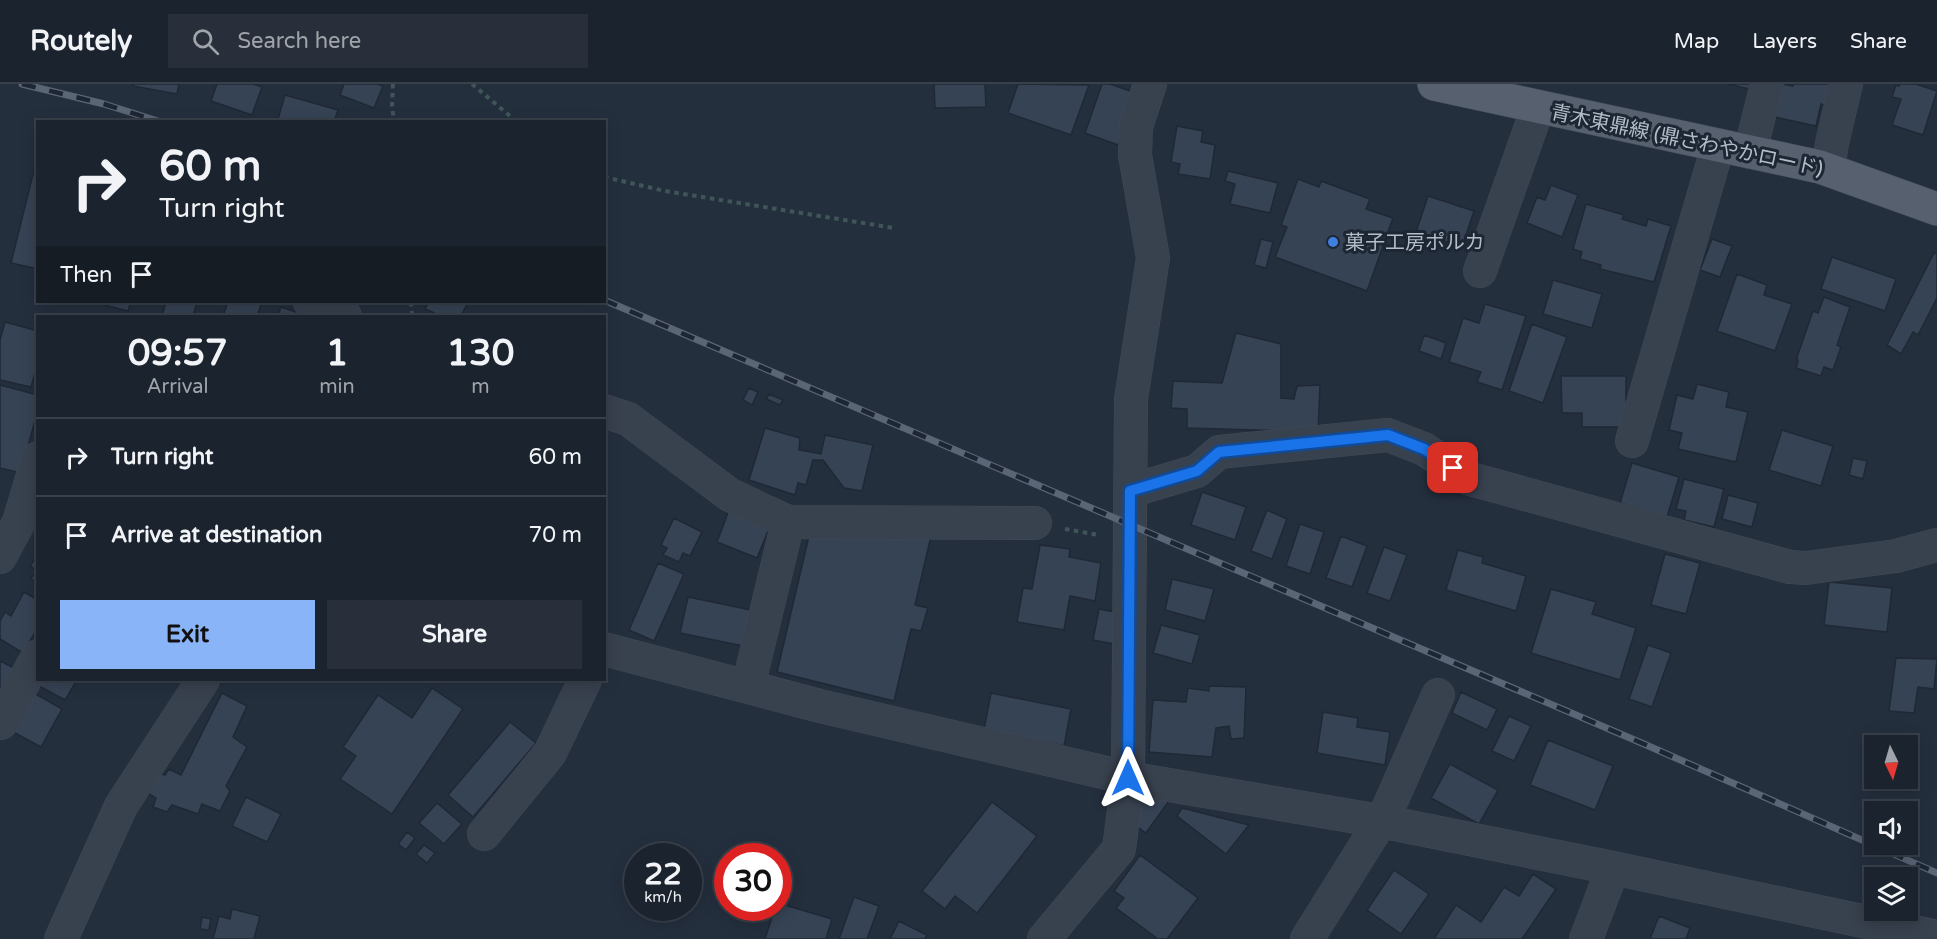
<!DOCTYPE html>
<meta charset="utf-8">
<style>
:root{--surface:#1b232e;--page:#282f3a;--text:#f1f3f6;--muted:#a0a4aa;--line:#39404a;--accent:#8ab4f8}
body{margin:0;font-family:"Varela Round","Noto Sans JP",sans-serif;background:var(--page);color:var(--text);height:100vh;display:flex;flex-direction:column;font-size:22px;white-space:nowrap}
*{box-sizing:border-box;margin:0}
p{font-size:20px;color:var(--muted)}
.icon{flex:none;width:33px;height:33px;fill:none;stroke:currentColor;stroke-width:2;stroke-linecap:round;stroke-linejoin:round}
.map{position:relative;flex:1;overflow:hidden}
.details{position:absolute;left:36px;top:231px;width:570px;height:366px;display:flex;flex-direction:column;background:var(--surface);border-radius:0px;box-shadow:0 3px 15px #0003,0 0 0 2px var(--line)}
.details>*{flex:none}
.hud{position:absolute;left:36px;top:36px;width:570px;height:183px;border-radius:0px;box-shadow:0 3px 15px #0003,0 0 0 2px var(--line);background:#1b232e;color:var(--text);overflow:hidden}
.needle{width:39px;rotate:175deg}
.buttons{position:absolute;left:1864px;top:651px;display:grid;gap:12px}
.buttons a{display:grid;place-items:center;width:54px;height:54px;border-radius:0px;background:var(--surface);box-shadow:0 3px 15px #0003,0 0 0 2px var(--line);font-size:30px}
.speed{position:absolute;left:624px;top:759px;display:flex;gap:12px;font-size:30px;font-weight:700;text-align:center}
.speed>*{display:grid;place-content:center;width:78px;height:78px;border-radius:50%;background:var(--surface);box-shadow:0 3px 15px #0003,0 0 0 2px var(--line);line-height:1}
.speed small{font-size:15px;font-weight:400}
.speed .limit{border:9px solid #d22;background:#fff;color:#111}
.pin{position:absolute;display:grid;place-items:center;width:51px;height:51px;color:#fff;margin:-26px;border-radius:12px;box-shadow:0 3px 9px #0006}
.me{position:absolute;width:66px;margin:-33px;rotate:0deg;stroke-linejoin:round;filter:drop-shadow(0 0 4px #0008)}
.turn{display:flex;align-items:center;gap:21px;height:126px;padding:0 24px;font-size:27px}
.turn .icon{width:78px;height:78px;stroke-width:2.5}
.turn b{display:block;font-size:42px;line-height:51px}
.then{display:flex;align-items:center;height:57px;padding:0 24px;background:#0003;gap:12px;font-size:22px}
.eta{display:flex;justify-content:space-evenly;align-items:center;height:102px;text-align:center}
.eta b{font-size:36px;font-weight:800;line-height:42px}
.action{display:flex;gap:12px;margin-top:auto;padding:12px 24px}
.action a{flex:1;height:69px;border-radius:0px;background:var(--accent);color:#111;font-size:24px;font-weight:800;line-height:69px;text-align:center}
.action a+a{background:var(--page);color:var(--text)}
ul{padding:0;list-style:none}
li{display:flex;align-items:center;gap:18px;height:78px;padding:0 24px;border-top:2px solid var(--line)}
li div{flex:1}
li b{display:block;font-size:22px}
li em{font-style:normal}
header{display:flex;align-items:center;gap:36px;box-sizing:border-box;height:84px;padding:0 30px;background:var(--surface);border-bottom:2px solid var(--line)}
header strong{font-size:28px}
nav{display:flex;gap:33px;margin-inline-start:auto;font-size:21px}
.search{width:420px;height:54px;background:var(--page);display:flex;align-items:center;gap:15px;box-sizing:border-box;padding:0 21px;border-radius:0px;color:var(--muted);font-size:22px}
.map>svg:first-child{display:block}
</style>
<header>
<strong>Routely</strong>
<div class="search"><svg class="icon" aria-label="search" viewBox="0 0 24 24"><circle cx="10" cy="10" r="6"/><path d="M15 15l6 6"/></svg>Search here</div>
<nav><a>Map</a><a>Layers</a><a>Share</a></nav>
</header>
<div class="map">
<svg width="1937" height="855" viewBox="0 0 1937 855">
<rect width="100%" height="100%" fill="#242f3e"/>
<path fill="#364354" stroke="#1f2835" stroke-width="1.5" d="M133 0H179L177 10 133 2Z
M217 0H253L262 3 252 31 211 17Z
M344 0H377L383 2 374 24 340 11Z
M934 0H985L986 23 935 24Z
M1018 0 1089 1 1071 51 1008 29Z
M1102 0H1110L1136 9 1118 61 1085 49Z
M1728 0H1750L1749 5Z
M1783 0 1793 2V0H1832L1827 22 1821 20 1816 42 1775 33Z
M1900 0H1916L1937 7 1923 51 1892 41 1901 15 1892 13 1896 1 1899 2Z
M285 11 338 26 334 38H277Z
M1177 42 1203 47 1201 58 1215 61 1210 95 1178 90 1180 80 1171 78Z
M38 70V185L11 179Z
M1228 87 1278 99 1270 129 1230 120 1235 100 1225 97Z
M1298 95 1319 103 1321 97 1370 115 1366 125 1393 134 1367 207 1275 173 1287 143 1281 141Z
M1551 101 1578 111 1562 153 1527 139 1537 113 1545 116Z
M1428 112 1474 127 1462 163 1416 148Z
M1586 120 1624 131 1622 135 1646 142 1648 135 1671 142 1654 198 1600 185 1601 181 1580 175 1582 168 1573 165Z
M1261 155 1273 158 1266 184 1254 181Z
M1712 155 1732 162 1720 193 1700 186Z
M1934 169 1937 170V214L1918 251 1913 248 1901 270 1887 261Z
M1832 173 1896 195 1885 227 1821 205Z
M1737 190 1767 201 1764 211 1792 220 1775 267 1717 247Z
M1553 196 1602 210 1592 244 1543 230Z
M1824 213 1850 223 1837 261 1841 263 1833 286 1824 283 1821 292 1796 284 1798 278 1797 273 1813 227 1818 229Z
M106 218H131L128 227 105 221Z
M166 218H197L193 232H162Z
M228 218H262L257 232H223Z
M429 218H468L461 232H441L425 225Z
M1485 220 1526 232 1502 306 1477 298 1481 288 1449 278 1463 234 1479 239Z
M281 223 308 232H278Z
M5 238 38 247V278L31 303 0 296V256Z
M1532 240 1567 253 1543 319 1509 307Z
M1236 249 1281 260V314L1294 315 1297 302 1320 301 1318 348 1187 344V325L1171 324 1173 297 1222 299Z
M1424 251 1446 259 1441 275 1419 267Z
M1561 292H1626V343H1582V329H1562Z
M1697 300 1729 308 1726 323 1748 328 1736 378 1678 365 1682 349 1669 346 1677 311 1693 315Z
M0 301 38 311V325L21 389 0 384Z
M749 304 758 308 752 321 743 316Z
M769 310 783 316 780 321 766 315Z
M765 344 800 354 799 366 821 370 825 351 873 361 862 407 844 404 823 376H813L806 401 798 399 795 411 749 396Z
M1782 346 1833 362 1821 402 1769 386Z
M1853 374 1867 377 1863 395 1849 391Z
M1632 379 1679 393 1667 433 1620 419Z
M1684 395 1724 405 1714 443 1684 436 1686 427 1676 425Z
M1202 408 1246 423 1235 456 1191 441Z
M1728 411 1758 419 1752 443 1722 435Z
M729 426 770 442 757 474 717 458Z
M1267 426 1287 435 1272 475 1251 467Z
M674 434 702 448 690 472 683 469 679 478 663 471 667 464 661 461Z
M1300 440 1324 448 1310 490 1286 482Z
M809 452H931L915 521 928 524 921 547 911 545 894 617 777 588Z
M1341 452 1367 462 1352 503 1326 494Z
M1040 461 1070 465 1069 473 1101 479 1095 517 1070 512 1064 546 1017 538 1023 504 1032 505Z
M1384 463 1407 471 1390 517 1367 509Z
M1458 466 1483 473 1482 479 1526 492 1516 527 1446 506Z
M1665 470 1700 479 1686 530 1651 521Z
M36 473 38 474V499L31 495 36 486 30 482Z
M658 479 684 490 654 557 629 546Z
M1172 495 1214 505 1205 537 1165 526Z
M1829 498 1892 504 1887 548 1824 541Z
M1551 505 1596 518 1592 530 1636 544 1620 596 1531 569Z
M24 508 38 516V543L23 569 0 555V537L5 528 11 532Z
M688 513 756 527 748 563 680 549Z
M1099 525 1120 529 1114 560 1093 556Z
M1161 541 1200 551 1192 580 1153 569Z
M1648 561 1671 569 1652 623 1629 615Z
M1896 574 1937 575 1934 605 1918 603 1914 629 1889 627Z
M0 577 14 584 0 610Z
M43 596H77L65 616 39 602Z
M1209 602 1246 603 1244 654 1231 655 1229 642 1216 644 1212 673 1149 668 1153 616 1186 618 1188 604 1209 607Z
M432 604 463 625 392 730 340 695 356 672 343 663 378 611 412 634Z
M1461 608 1497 625 1487 646 1452 629Z
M34 609 62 625 41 663 13 648Z
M222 609 247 622 233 653 247 663 226 702 230 707 220 727 202 720 198 730 172 721 167 728 153 723 156 714 149 710 157 688 165 691 169 685 181 691Z
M991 609 1071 625 1064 662 984 645Z
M1323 628 1358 634 1357 643 1390 648 1385 681 1317 669Z
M1509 632 1531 642 1514 677 1492 667Z
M510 638 536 659 473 733 448 711Z
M1548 656 1613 682 1595 726 1530 701Z
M1450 680 1498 706 1479 740 1431 714Z
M1142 707 1171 714 1146 749 1136 742Z
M246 713 281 730 267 758 232 742Z
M992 718 1037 752 977 829 955 812 945 825 922 807Z
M437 719 462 740 444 760 419 739Z
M1182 724 1249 741 1226 770 1177 732Z
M407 748 415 754 406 766 398 760Z
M424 761 435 769 427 779 416 770Z
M1140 771 1198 814 1167 855H1158L1116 824 1124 814 1114 807Z
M1394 786 1429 810 1401 850 1367 826Z
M1533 790 1556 805 1522 855H1434L1456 821 1481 838 1504 803 1519 812Z
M854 813 879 822 867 855H839Z
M778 819 832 835 826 855H765L775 824H778Z
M232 825 260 832 254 855H213L219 832 230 835Z
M1659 832 1690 844 1686 855H1650Z
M202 833 211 835 209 846 200 845Z
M899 837 927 851 925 855H890Z"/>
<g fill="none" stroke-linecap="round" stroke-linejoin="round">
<defs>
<path id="minor" d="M1750 68 1767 0
M1828 86 1832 59 1846 0
M1480 187 1538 23
M310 218 345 232
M604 327 628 335 730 411 788 438 1035 439
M1632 357 1718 62
M1130 407 1197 387 1219 368 1388 351 1424 365 1467 394 1790 483 1806 484 1896 472 1937 461
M0 473 19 438 38 374
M604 565 820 622 1128 694 1380 737 1613 784 1937 853
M748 603 788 438
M1 639 38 572
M484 750 550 669 585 596
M61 855 121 722 203 596
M1044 855 1119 765 1128 694 1131 315 1153 174 1135 71 1136 43 1150 0
M1307 855 1387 727 1438 611
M1586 855 1613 784"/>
<path id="major" d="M1434 0 1820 83 1937 125"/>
</defs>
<use href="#minor" stroke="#414a57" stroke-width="34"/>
<use href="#major" stroke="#414a57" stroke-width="34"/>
<path stroke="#3f5557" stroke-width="4" stroke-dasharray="4.5 4.5" stroke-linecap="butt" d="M393 0 392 21 394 38
M472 0 517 38
M604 93 665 107 894 144
M411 218 412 232
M1065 445 1099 451"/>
<use href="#minor" stroke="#38414e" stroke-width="33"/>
<use href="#major" stroke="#56606e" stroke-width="33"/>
<defs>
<path id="rail" d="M22 0 104 20 161 38
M604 216 1644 660 1937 789"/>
</defs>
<use href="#rail" stroke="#5a6575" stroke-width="7"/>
<use href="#rail" stroke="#1d2633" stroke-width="4.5" stroke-dasharray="14" stroke-linecap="butt"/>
</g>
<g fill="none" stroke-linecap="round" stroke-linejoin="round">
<defs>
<path id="route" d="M1128 694 1130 407 1197 387 1219 368 1388 351 1424 365 1453 384"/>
</defs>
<use href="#route" stroke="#114b97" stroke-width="15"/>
<use href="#route" stroke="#1a73e8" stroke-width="10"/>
</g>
<circle fill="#3f7fe0" stroke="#1d2633" stroke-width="2" cx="1333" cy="158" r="6"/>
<g text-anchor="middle" stroke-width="6" stroke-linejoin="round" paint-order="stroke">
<g font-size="20" fill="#b4bcc9" stroke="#1d2633">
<text transform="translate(1687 56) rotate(12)" y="7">青木東鼎線 (鼎さわやかロード)</text>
</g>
<g font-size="20" fill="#b4bcc9" stroke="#1d2633" text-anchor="start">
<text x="1345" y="165">菓子工房ポルカ</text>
</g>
</g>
</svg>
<div class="buttons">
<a><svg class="needle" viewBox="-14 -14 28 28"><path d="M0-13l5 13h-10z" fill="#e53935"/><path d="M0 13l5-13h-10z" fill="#a0a4aa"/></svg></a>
<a><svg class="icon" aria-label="sound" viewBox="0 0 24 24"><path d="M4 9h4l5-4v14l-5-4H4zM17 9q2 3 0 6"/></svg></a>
<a><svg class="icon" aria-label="layers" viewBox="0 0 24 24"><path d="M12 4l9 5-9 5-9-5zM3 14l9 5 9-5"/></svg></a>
</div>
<div class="speed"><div>22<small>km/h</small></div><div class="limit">30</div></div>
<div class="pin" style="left:1453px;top:384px;background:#d93025"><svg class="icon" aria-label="arrive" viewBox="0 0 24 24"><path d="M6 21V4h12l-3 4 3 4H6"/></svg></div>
<svg class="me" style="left:1128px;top:694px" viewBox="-20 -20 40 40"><path d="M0-17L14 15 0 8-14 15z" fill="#1a73e8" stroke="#fff" stroke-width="4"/></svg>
<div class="hud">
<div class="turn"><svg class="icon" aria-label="right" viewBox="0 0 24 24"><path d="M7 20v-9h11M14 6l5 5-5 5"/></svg><div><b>60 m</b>Turn right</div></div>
<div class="then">Then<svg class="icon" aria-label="arrive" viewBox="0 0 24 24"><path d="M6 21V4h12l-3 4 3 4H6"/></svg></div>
</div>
<section class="details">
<div class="eta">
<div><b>09:57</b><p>Arrival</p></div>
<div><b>1</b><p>min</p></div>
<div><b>130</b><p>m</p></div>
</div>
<ul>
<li><svg class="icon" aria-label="right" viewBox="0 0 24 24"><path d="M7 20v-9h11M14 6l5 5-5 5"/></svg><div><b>Turn right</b></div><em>60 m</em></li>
<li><svg class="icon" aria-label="arrive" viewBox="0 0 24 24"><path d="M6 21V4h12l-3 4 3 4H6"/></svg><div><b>Arrive at destination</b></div><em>70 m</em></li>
</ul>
<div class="action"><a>Exit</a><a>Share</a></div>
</section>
</div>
